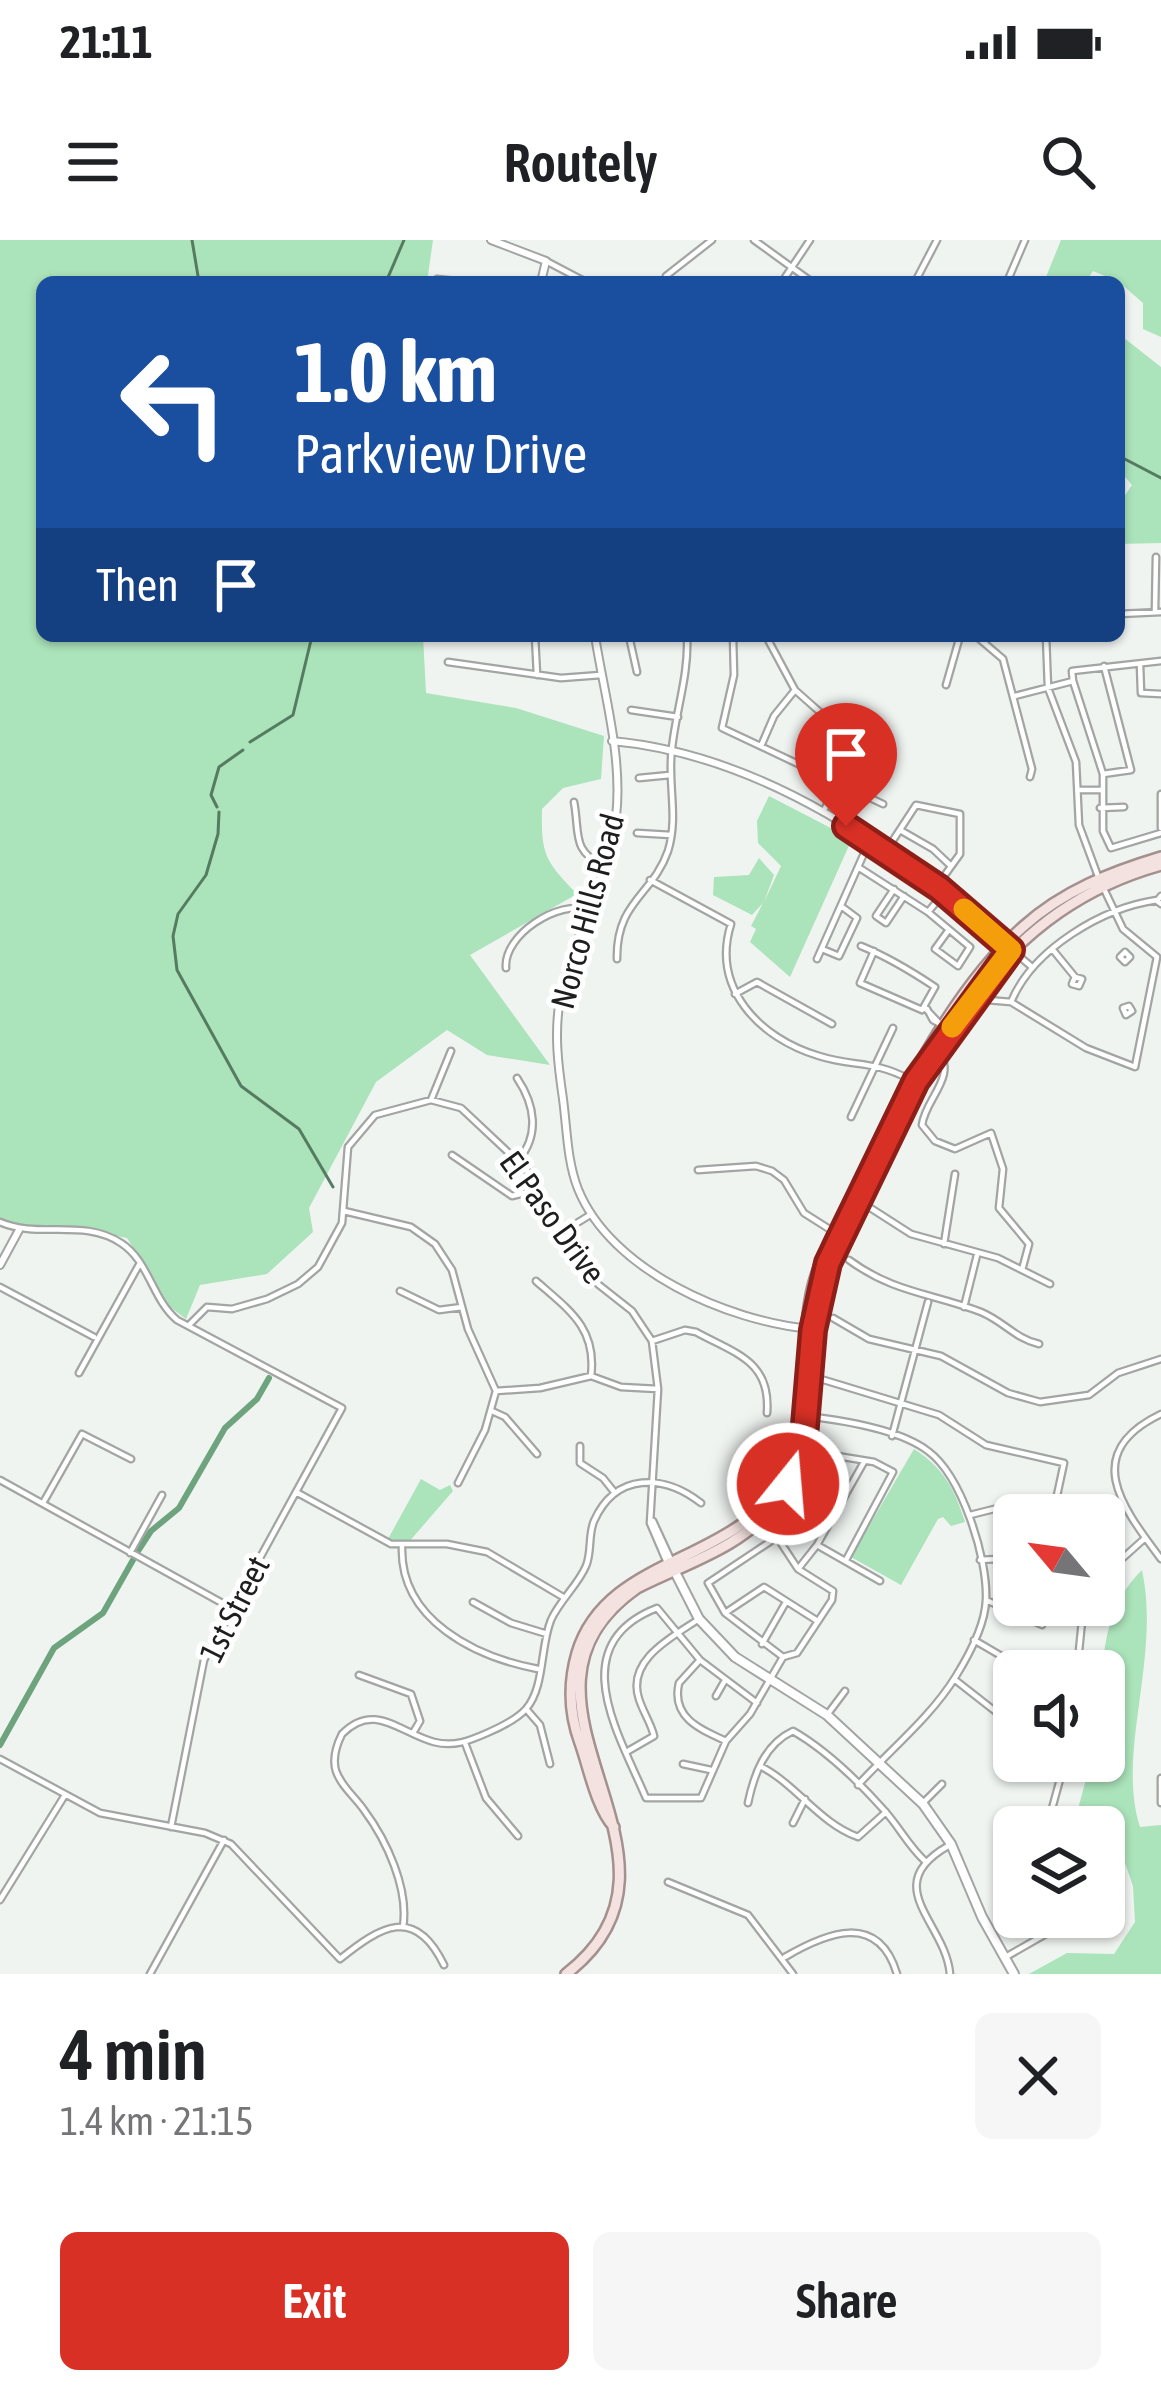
<!DOCTYPE html>
<meta charset="utf-8">
<style>
:root{--surface:#fff;--page:#f6f6f6;--text:#202124;--muted:#757577;--accent:#d93025}
body{margin:0;font-family:"Asap Condensed",sans-serif;background:var(--page);color:var(--text);height:100vh;display:flex;flex-direction:column;font-size:45px;white-space:nowrap}
*{box-sizing:border-box;margin:0}
p{font-size:39px;color:var(--muted)}
.icon{flex:none;width:66px;height:66px;fill:none;stroke:currentColor;stroke-width:2;stroke-linecap:round;stroke-linejoin:round}
.map{position:relative;height:1734px;overflow:hidden}
.sheet{display:flex;flex-direction:column;background:var(--surface);flex:1}
.sheet>*{flex:none}
.top-card{position:absolute;left:36px;top:36px;width:1089px;height:366px;border-radius:18px;box-shadow:0 3px 9px #0004;background:#1a4fa0;color:#fff;overflow:hidden}
.needle{width:78px;rotate:299deg}
.tools{position:absolute;left:993px;top:1254px;display:grid;gap:24px}
.tools a{display:grid;place-items:center;width:132px;height:132px;border-radius:18px;background:var(--surface);box-shadow:0 3px 9px #0004;font-size:60px}
.pin{position:absolute;display:grid;place-items:center;width:102px;height:102px;color:#fff;margin:-123px -51px;border-radius:50% 50% 50% 0;rotate:-45deg;box-shadow:0 0 12px #0007}
.pin .icon{rotate:45deg}
.me{position:absolute;width:132px;margin:-66px;rotate:17deg;stroke-linejoin:round;filter:drop-shadow(0 0 9px #0008)}
.turn{display:flex;align-items:center;gap:42px;height:252px;padding:0 60px;font-size:54px}
.turn .icon{width:156px;height:156px;stroke-width:2.5}
.turn b{display:block;font-size:84px;line-height:102px}
.then{display:flex;align-items:center;height:114px;padding:0 60px;background:#0003;gap:24px;font-size:45px}
.round{display:grid;place-items:center;flex:none;width:126px;height:126px;border-radius:18px;background:var(--page)}
.head{display:flex;align-items:center;justify-content:space-between;height:204px;padding:0 60px}
h1{font-size:72px;font-weight:600;line-height:90px}
.action{display:flex;gap:24px;margin-top:auto;padding:24px 60px}
.action a{flex:1;height:138px;border-radius:18px;background:var(--accent);color:#fff;font-size:48px;font-weight:600;line-height:138px;text-align:center}
.action a+a{background:var(--page);color:var(--text)}
.status{display:flex;justify-content:space-between;align-items:center;height:84px;padding:0 60px;background:var(--surface);direction:ltr}
.status svg{height:33px;fill:currentColor}
header{display:flex;justify-content:space-between;align-items:center;height:156px;padding:0 60px;background:var(--surface);font-size:54px;font-weight:600}
.map>svg:first-child{display:block}
</style>
<div class="status"><b>21:11</b><svg viewBox="0 0 49 12"><path d="M0 12V9h3v3zM5 12V6h3v6zM10 12V3h3v9zM15 12V0h3v12zM26 1h20v11H26zM47 4h2v5h-2z"/></svg></div>
<header><svg class="icon" aria-label="menu" viewBox="0 0 24 24"><path d="M4 6h16M4 12h16M4 18h16"/></svg>Routely<svg class="icon" aria-label="search" viewBox="0 0 24 24"><circle cx="10" cy="10" r="6"/><path d="M15 15l6 6"/></svg></header>
<div class="map">
<svg width="1161" height="1734" viewBox="0 0 1161 1734">
<rect width="100%" height="100%" fill="#f0f4f1"/>
<path fill="#abe3ba" d="M0 0H433L427 42H42V396H423L426 453 516 468 604 496 601 539 563 548 542 569C541 615 545 621 577 654L470 715 550 825 487 815 447 790 376 842 309 968 313 992 267 1034 200 1045 186 1079 170 1067 127 998 81 989 19 990 0 982Z
M1061 0H1161V97L1143 89V63L1119 42 1093 31 1086 42H1044Z
M1119 94 1161 127V303L1119 304V264L1132 245 1119 230Z
M769 556 852 599 790 737 750 702 756 689 751 686 763 663 752 675 713 655 714 637 749 635 759 618 774 635 764 662 781 626 758 603 757 581Z
M914 1209C943 1227 955 1250 965 1282L951 1286 943 1277 938 1279 901 1345 851 1317Z
M421 1239 440 1250 450 1245 453 1251 408 1303 388 1299Z
M1142 1330C1161 1418 1116 1513 1140 1587L1161 1585V1734H1029L1067 1713 1114 1714 1135 1682 1133 1646 1116 1597 1100 1584 1075 1580 1091 1521H1104C1104 1454 1090 1381 1142 1330Z"/>
<g fill="none" stroke-linecap="round" stroke-linejoin="round">
<path stroke="#557b60" stroke-width="3" d="M192 0 199 42
M386 42 404 0
M1119 216 1161 238
M250 502 293 475 312 396
M217 567 211 555 219 527 243 510
M219 572 218 594 206 635 178 674 173 696 177 730 241 846 299 889 333 947"/>
<path stroke="#6da37d" stroke-width="6" d="M138 1311 151 1291 179 1268 225 1188 257 1159 269 1138
M0 1505 54 1408 103 1373 133 1320"/>
<defs>
<path id="minor" d="M754 0 812 42
M546 21 586 42
M666 36 712 0
M437 39 465 42
M876 41 886 42
M782 42 810 0
M915 42 937 0
M1007 42 1025 0
M1155 371 1156 317
M1119 374 1161 372
M535 396 537 435
M629 396 637 432
M733 396 734 435 722 488 883 564
M766 396 795 450 822 474
M976 396 1003 419 1032 529 1030 537
M1046 396 1048 448 1076 522 1079 585 1099 639
M448 422 561 438 601 435
M1140 424 1141 453 1161 454
M1073 441 1103 534V591L1111 608 1161 593
M1073 441 1072 431 1161 421
M946 445 960 396
M1015 456 1073 441
M631 470 678 477
M761 506 774 476 795 450
M1103 534 1131 530 1104 426
M639 538 670 535
M1080 550H1103
M1161 554V588
M574 562C580 593 571 611 604 626
M1100 568 1124 567
M823 572 854 515
M900 590 933 609 951 626
M637 593 671 595
M886 611 916 565 960 574V614L937 646
M858 627 928 672 970 707 958 726 935 709 948 691
M650 640 731 684C711 748 759 798 819 816 854 827 873 820 909 839
M894 649 876 676 886 683 904 656
M1161 656 1157 661 1161 664
M928 672 944 653
M861 706C888 717 911 731 935 747L922 770 860 743 874 711
M822 709 839 716 857 678 841 666
M1053 710 1075 737 1072 744 1079 746 1082 739 1075 737
M1013 711 1032 727
M1125 712 1130 717 1125 722 1120 717Z
M617 719C616 661 653 655 668 611 679 576 667 542 672 508 676 470 689 435 687 396
M817 719 870 600
M506 728C503 695 559 659 589 670
M735 754 757 742 832 784
M987 760 1011 762
M1011 762 1086 808 1135 827 1157 717 1123 689 1104 649
M1011 762C1033 709 1102 668 1157 660
M1129 766 1132 771 1126 775 1123 768Z
M925 768 940 784
M927 769 933 780 942 785
M938 811C958 836 925 859 922 885L935 901 955 909 991 893 1003 929 999 968 1029 1004 1022 1030
M517 838C535 865 540 895 518 921
M431 860 451 811
M851 877 893 788
M452 915 512 956 537 950
M698 930 756 926 772 931 784 940 804 973 834 992
M858 960 911 994 998 1018 1050 1044
M344 971 411 987 435 1004 452 1030 468 1089 496 1151 485 1190 458 1243
M0 982C39 999 83 978 121 1003 149 1021 152 1059 177 1080L342 1168 204 1420 171 1587
M559 994 590 975
M944 1004 955 934
M849 1020C894 1053 931 1053 981 1072 1003 1081 1016 1099 1039 1104
M536 1041C569 1070 597 1088 591 1136
M0 1047 94 1097
M400 1051 439 1070 462 1067
M964 1067 977 1015
M833 1078 869 1099 941 1116 1008 1153 1040 1162 1089 1155 1118 1133 1161 1119
M188 1086 207 1067 232 1069 267 1059 298 1044 318 1027 342 983 348 907 375 875 431 860 461 868 526 929 570 1012 599 1045 632 1071 652 1101 658 1149 650 1283 668 1325
M652 1101 685 1090 696 1092C736 1114 771 1121 767 1173
M79 1133 140 1023
M824 1140 939 1175 986 1205 1064 1223 1053 1274 994 1269 970 1275
M496 1151 540 1148 591 1136 621 1147 658 1149
M492 1171 505 1177 537 1214
M1161 1174C1080 1213 1122 1267 1161 1319
M805 1176C841 1180 899 1189 928 1211 962 1236 988 1319 986 1360 985 1385 969 1415 956 1436 931 1477 890 1510 858 1545
M892 1196 928 1062
M580 1206V1223L603 1238 615 1253
M0 1240 233 1369
M296 1252 391 1304H447L487 1312 563 1357
M43 1263 82 1194 131 1219
M772 1266 790 1282
M653 1281 671 1320
M777 1297 798 1329 833 1351 832 1360 797 1413 783 1417 725 1373 708 1343 777 1297 831 1215 874 1222 893 1232 846 1320
M817 1305 880 1341
M402 1307C400 1380 475 1417 538 1429
M130 1313 162 1255
M980 1320 1014 1318
M798 1329 817 1305 864 1222
M1104 1335 1144 1299
M986 1360 1042 1385
M473 1362 511 1383 547 1394
M725 1373 764 1347 816 1380
M974 1400 1027 1431
M762 1404 786 1362
M699 1421 679 1443C671 1477 699 1489 726 1501
M1077 1431 1082 1381 1088 1365
M359 1435 411 1454 420 1481 413 1493
M954 1439 1014 1486
M716 1456 724 1442
M757 1463 700 1420 657 1368C562 1405 620 1496 646 1558H701L726 1501 750 1474 783 1417
M527 1470 540 1485 550 1524
M827 1475 845 1451
M465 1503 486 1558 518 1596
M628 1511 654 1496C651 1483 643 1472 639 1459 626 1420 672 1397 699 1379
M0 1519 100 1573 205 1593 231 1604 340 1719C381 1686 415 1665 444 1725
M683 1524 711 1530
M760 1526C796 1544 819 1583 858 1597L886 1572
M1161 1538V1563
M925 1561 942 1544
M748 1563C754 1534 765 1504 793 1491 826 1510 857 1540 883 1569 899 1586 908 1606 926 1622
M793 1583 805 1559
M1047 1587 1065 1521
M948 1606C878 1646 946 1683 950 1734
M668 1642 748 1675 793 1734
M0 1660 65 1555
M1037 1677 1043 1694
M403 1687C409 1649 387 1601 364 1570 355 1557 341 1546 336 1531 332 1518 336 1506 342 1494 374 1461 400 1493 434 1502 454 1507 469 1501 487 1493 501 1487 516 1480 526 1469 545 1447 540 1407 551 1380 560 1360 578 1345 586 1326 592 1312 588 1295 594 1281 616 1232 664 1234 701 1263
M785 1717C826 1693 878 1671 897 1734
M1004 1718 1058 1687 1102 1685V1677
M150 1734 224 1600"/>
<path id="tertiary" d="M491 0 546 21 541 42
M595 396C604 454 623 518 616 577 609 640 572 697 560 759 554 793 558 825 563 859 567 889 567 921 578 949 611 1031 728 1081 810 1089
M612 501C765 515 898 611 1011 709
M0 1025 19 990"/>
<path id="secondary" d="M673 1328 699 1379 735 1417 827 1475 923 1564 951 1604 982 1677 1014 1734"/>
<path id="primary" d="M614 1587C596 1567 589 1528 580 1503 569 1473 568 1444 577 1413 607 1313 741 1325 785 1235 813 1178 798 1107 813 1046 823 1008 844 973 861 938 903 853 952 750 1024 686 1063 651 1111 632 1161 617
M566 1734C719 1617 478 1460 637 1348 684 1324 744 1307 776 1263 820 1200 803 1122 819 1050 829 1009 853 971 871 933 937 798 1005 668 1161 625"/>
</defs>
<use href="#minor" stroke="#a2a5a3" stroke-width="9"/>
<use href="#tertiary" stroke="#a2a5a3" stroke-width="10"/>
<use href="#secondary" stroke="#a2a5a3" stroke-width="12"/>
<use href="#primary" stroke="#a4908e" stroke-width="14"/>
<use href="#minor" stroke="#fff" stroke-width="4.5"/>
<use href="#tertiary" stroke="#fff" stroke-width="6"/>
<use href="#secondary" stroke="#fff" stroke-width="8"/>
<use href="#primary" stroke="#f4e2e0" stroke-width="9"/>
</g>
<g fill="none" stroke-linecap="round" stroke-linejoin="round">
<defs>
<path id="route" d="M788 1244 804 1197 813 1090 828 1023 916 841 1011 710 939 648 846 586"/>
</defs>
<use href="#route" stroke="#8d1f18" stroke-width="30"/>
<use href="#route" stroke="#d93025" stroke-width="21"/>
<path stroke="#f59e0b" stroke-width="21" d="M952 787 1011 710 964 669"/>
</g>
<g text-anchor="middle" stroke-width="10" stroke-linejoin="round" paint-order="stroke">
<g font-size="33" fill="#1d1e1d" stroke="#fff">
<text transform="translate(587 671) rotate(-75)" y="12">Norco Hills Road</text>
<text transform="translate(553 977) rotate(54)" y="12">El Paso Drive</text>
<text transform="translate(234 1369) rotate(-63)" y="12">1st Street</text>
</g>
</g>
</svg>
<div class="tools">
<a><svg class="needle" viewBox="-14 -14 28 28"><path d="M0-13l5 13h-10z" fill="#e53935"/><path d="M0 13l5-13h-10z" fill="#757577"/></svg></a>
<a><svg class="icon" aria-label="sound" viewBox="0 0 24 24"><path d="M4 9h4l5-4v14l-5-4H4zM17 9q2 3 0 6"/></svg></a>
<a><svg class="icon" aria-label="layers" viewBox="0 0 24 24"><path d="M12 4l9 5-9 5-9-5zM3 14l9 5 9-5"/></svg></a>
</div>
<div class="pin" style="left:846px;top:586px;background:#d93025"><svg class="icon" aria-label="arrive" viewBox="0 0 24 24"><path d="M6 21V4h12l-3 4 3 4H6"/></svg></div>
<svg class="me" style="left:788px;top:1244px" viewBox="-20 -20 40 40"><circle r="17" fill="#d93025" stroke="#fff" stroke-width="3"/><path d="M0-11L8 9 0 5-8 9z" fill="#fff"/></svg>
<div class="top-card">
<div class="turn"><svg class="icon" aria-label="left" viewBox="0 0 24 24"><path d="M17 20v-9H6M10 6l-5 5 5 5"/></svg><div><b>1.0 km</b>Parkview Drive</div></div>
<div class="then">Then<svg class="icon" aria-label="arrive" viewBox="0 0 24 24"><path d="M6 21V4h12l-3 4 3 4H6"/></svg></div>
</div>
</div>
<section class="sheet">
<div class="head"><div><h1>4 min</h1><p>1.4 km · 21:15</p></div><a class="round"><svg class="icon" aria-label="close" viewBox="0 0 24 24"><path d="M6 6l12 12M18 6L6 18"/></svg></a></div>
<div class="action"><a>Exit</a><a>Share</a></div>
</section>
